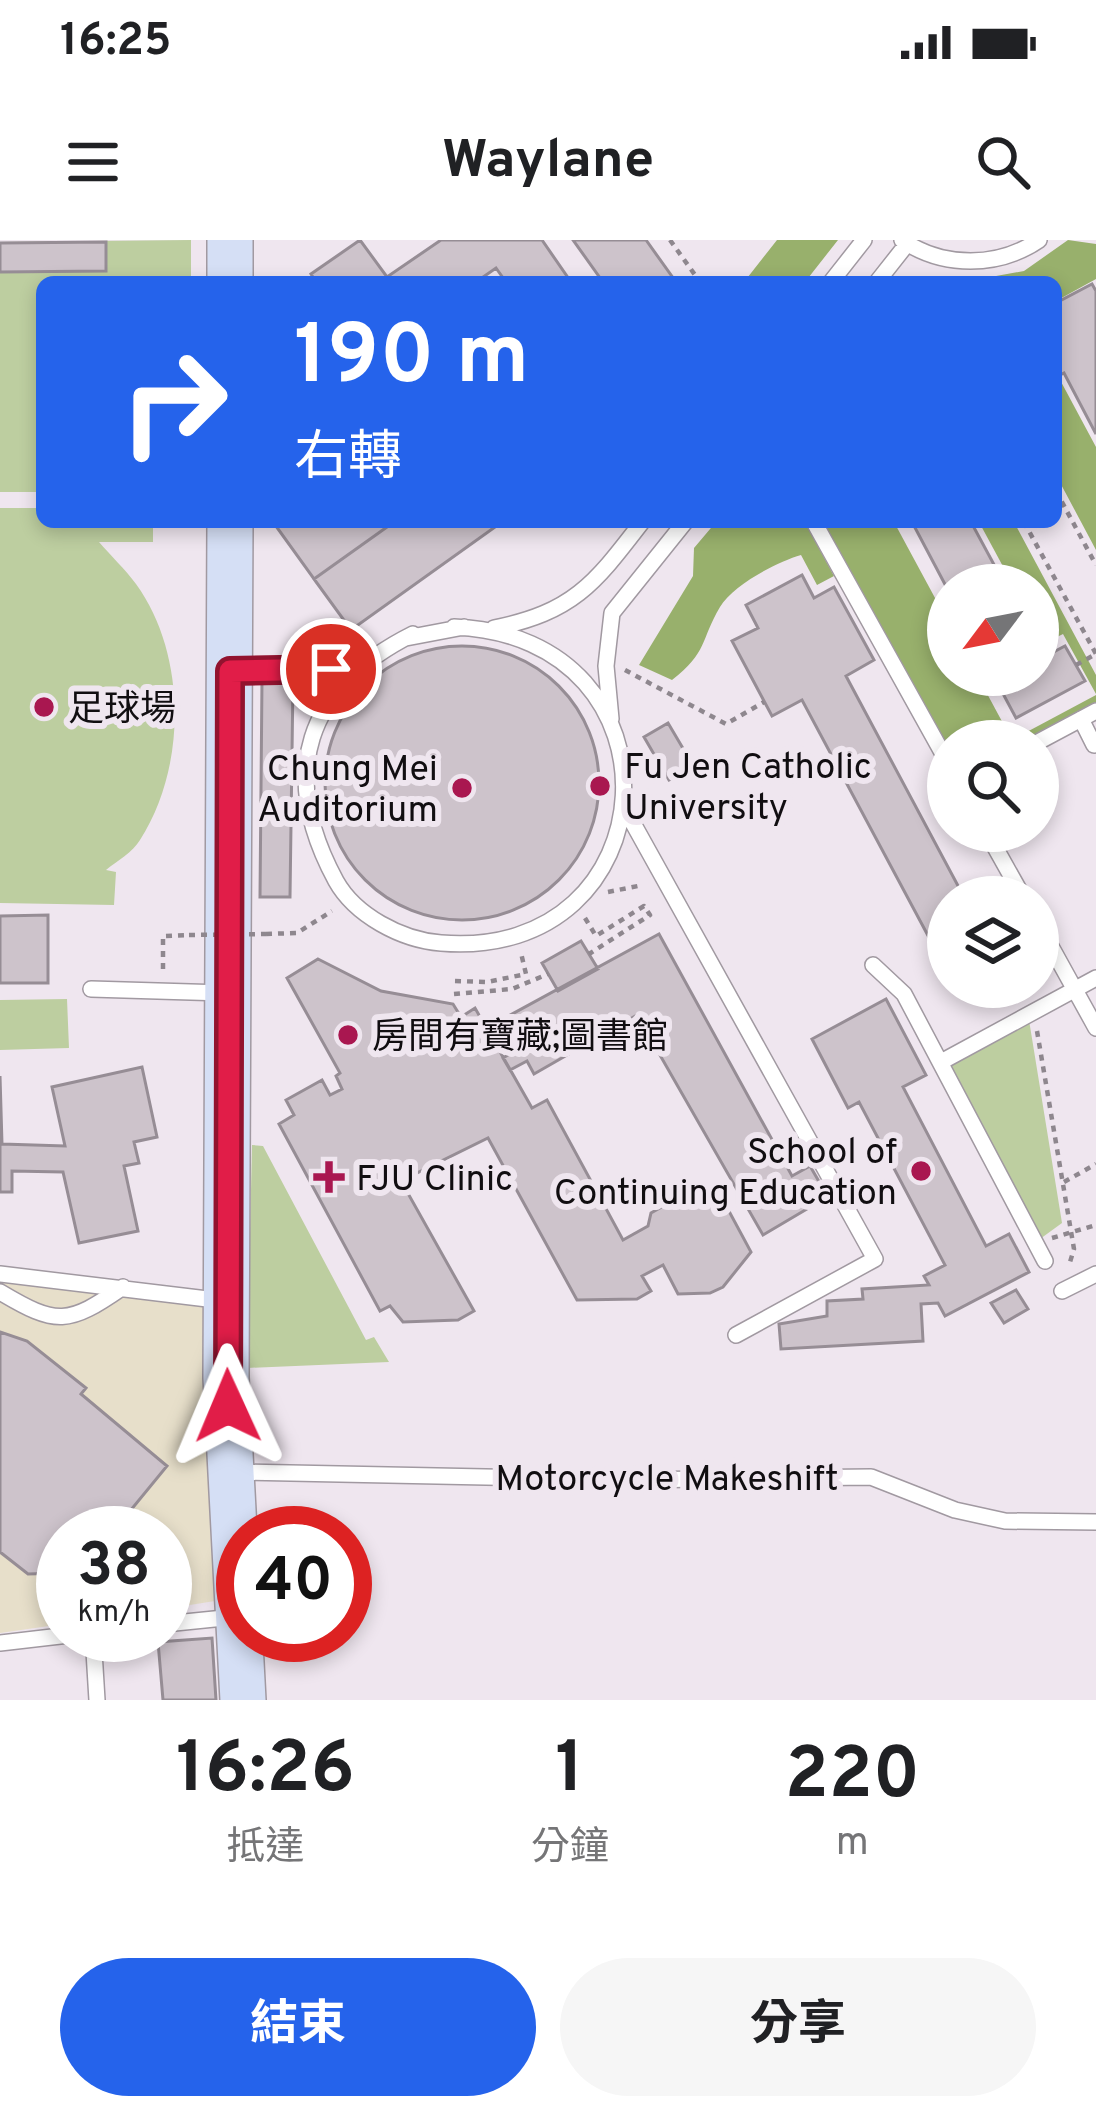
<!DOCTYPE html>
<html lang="zh-TW">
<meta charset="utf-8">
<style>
:root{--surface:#fff;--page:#f6f6f6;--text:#202124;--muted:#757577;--accent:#2563eb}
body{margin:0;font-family:Overpass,"Noto Sans TC",sans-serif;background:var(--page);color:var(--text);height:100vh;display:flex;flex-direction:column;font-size:45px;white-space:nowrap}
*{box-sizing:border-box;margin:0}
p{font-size:39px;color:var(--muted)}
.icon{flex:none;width:66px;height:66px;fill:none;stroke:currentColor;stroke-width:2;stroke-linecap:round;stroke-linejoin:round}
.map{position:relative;height:1460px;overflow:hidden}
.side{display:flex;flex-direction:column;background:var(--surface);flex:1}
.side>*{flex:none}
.guide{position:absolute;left:36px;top:36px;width:1026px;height:252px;border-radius:18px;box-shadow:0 6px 18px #0003;background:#2563eb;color:#fff;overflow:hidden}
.needle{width:78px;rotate:238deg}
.buttons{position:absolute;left:927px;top:324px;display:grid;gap:24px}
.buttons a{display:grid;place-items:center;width:132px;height:132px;border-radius:50%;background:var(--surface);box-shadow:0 6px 18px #0003;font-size:60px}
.speed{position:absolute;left:36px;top:1266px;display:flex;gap:24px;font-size:60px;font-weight:700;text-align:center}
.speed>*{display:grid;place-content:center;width:156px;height:156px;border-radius:50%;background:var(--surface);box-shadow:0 6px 18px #0003;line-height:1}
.speed small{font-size:30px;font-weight:400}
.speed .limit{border:18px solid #d22;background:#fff;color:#111}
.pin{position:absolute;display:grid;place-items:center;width:102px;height:102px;color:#fff;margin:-51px;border:6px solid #fff;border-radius:50%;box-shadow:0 3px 12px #0007}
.me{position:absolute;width:132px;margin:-66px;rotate:359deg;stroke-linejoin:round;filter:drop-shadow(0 0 9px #0008)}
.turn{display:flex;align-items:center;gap:42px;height:252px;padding:0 60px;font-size:54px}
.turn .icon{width:156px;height:156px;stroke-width:2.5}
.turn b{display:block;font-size:84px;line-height:102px}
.eta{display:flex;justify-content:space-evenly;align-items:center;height:204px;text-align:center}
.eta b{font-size:72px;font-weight:700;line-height:84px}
.button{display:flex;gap:24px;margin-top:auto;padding:24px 60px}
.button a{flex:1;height:138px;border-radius:72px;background:var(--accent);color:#fff;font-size:48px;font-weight:700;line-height:138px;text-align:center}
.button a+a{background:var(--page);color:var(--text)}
.status{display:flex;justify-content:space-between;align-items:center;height:84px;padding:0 60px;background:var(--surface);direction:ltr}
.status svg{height:33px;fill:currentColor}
header{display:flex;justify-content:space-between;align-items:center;height:156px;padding:0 60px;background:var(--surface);font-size:54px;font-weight:700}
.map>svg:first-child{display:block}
</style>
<div class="status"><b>16:25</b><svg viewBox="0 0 49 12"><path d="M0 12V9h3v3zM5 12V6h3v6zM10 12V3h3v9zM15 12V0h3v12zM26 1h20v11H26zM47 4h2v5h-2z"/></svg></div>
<header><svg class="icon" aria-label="menu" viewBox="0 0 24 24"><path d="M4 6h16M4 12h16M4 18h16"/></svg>Waylane<svg class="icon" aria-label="search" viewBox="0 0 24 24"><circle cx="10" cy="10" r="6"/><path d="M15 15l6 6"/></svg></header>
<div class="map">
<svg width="1096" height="1460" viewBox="0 0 1096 1460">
<rect width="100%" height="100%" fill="#efe6ef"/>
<path fill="#e7dfca" d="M0 1030 206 1051 221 1360 165 1369V1293H63V1384L0 1393Z"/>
<path fill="#bdcea0" d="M191 0V42H42V252H0V2Z
M0 268H42V282H153V302H99C111 316 125 329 136 344 187 414 187 527 140 600 133 612 117 621 106 630L116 632 114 665 0 663Z
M67 759 69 808 0 810V760Z
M1029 780 1062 983 1040 999 950 825Z
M252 905 263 906 366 1100 374 1097 389 1122 247 1128Z"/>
<path fill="#98b06c" d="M777 0H838L805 42H744Z
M1068 0 1096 4V39L1056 61V42H963L1024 31Z
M1059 138 1096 207V310L1056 235Z
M716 282H805L834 336 817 345 801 315C777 322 733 345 720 367 700 401 708 412 672 440L639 425 693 336 694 308Z
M822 282H894L948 382V435H977L1012 500 1096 455V462L1025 501H948V510Z
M979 282H1014L1096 435V454L1063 394 1045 403 1038 390V345H1013Z"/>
<path fill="#cdc3cb" stroke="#968d95" stroke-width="3" d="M360 0 387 37 441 0H542L571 42H506L496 28 476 42H316L311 34Z
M573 0H646L676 42H603Z
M106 2V31L0 32V3Z
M1092 44 1096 51V194L1064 133 1056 137V63Z
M273 282H394L314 339Z
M394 282H502L351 390 314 339Z
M912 282H971L1005 345H948V350Z
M802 335 814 358 834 347 874 420 846 436 964 657H948V733L802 460 772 476 732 401 758 388 746 365Z
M1038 406 1044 417 1065 406 1085 441 1016 478 993 435H1038Z
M325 543a137 137 0 1 1 274 0a137 137 0 1 1-274 0Z
M262 440 293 441 290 657H260Z
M668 483 694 527 669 540 644 497Z
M48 675V743H0V676Z
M659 694 792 936 810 926 821 945 805 954 812 966 763 995 637 775 534 834 527 821 510 830 503 818 519 808 503 779Z
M581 701 598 729 558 751 542 723Z
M318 719 381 751 453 764 461 777 475 768 532 868 547 860 623 1000 648 986 651 973 701 945 707 952 716 947 751 1012 723 1047 710 1053 678 1054 663 1025 642 1036 651 1051 637 1059 577 1060 488 898 401 941 474 1071 458 1080 403 1082 390 1066 380 1071 279 884 294 875 286 860 322 840 330 855 342 849 336 836 340 833 287 738Z
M886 759 926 835 903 847 986 1006 1009 994 1029 1032 945 1076 938 1063 921 1064 923 1101 781 1109 779 1084 827 1076V1061L863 1059 862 1049 929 1045 924 1036 945 1025 859 862 848 868 812 799Z
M142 827 157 897 134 902 139 923 124 926 138 991 79 1003 63 932 12 931V952H0V836L2 904 65 906 52 847Z
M1016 1050 1028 1069 1004 1083 991 1063Z
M0 1092 27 1101 86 1148 81 1154 167 1226 112 1293H63V1333L28 1334 0 1312Z
M212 1398 216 1460H163L158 1402Z"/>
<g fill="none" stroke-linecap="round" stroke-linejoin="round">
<defs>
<path id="lane" d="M902 0C943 28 998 28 1039 0
M831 42 864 0
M877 42 907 4
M814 282 948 523
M494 388C574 372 595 343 642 282
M413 394C305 448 278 534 336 641 355 675 401 700 441 703 672 722 692 396 454 387
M406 398 464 387
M232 431 331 429 363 419
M611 479 606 426 612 373 685 282
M1081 479 1094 505
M1038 502 1096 471
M624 567 875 1019 736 1095
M986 591 1023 657
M1038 683 1096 788
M873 725 904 754 1045 1021
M91 749 224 753
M941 822 1096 738
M0 1034 224 1061
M1062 1051 1096 1034
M0 1052C57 1086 68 1085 123 1047
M236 1232 630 1240 871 1237 955 1270 1005 1281 1096 1282
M165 1384 234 1377
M93 1395 97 1460
M0 1403 69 1395"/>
<path id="secondary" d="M230 42V0
M230 282 226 1138 243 1460"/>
</defs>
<use href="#lane" stroke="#a199a1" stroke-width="18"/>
<use href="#secondary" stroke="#a199a1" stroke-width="48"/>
<path stroke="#8e878e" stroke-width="4.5" stroke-dasharray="6 6" stroke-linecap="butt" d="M670 0 700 42
M1056 251 1096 325
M1024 282 1096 414
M1076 425 1096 414
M625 430 726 484 764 462
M608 652 643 645
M585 678 596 696 644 666 650 675 589 714
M266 694 297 693 332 671
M163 729V696L189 695
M455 741 487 742 526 734 521 713
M454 754 512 749 548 734
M1037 791 1074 1009 1070 1022
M1064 942 1096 924
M1052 998 1096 985"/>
<use href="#lane" stroke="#fff" stroke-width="15"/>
<use href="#secondary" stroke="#d5dff5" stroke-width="45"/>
<path stroke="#8e878e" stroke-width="4.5" stroke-dasharray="6 6" stroke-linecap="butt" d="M189 695 266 694"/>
</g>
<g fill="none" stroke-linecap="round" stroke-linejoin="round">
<defs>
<path id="route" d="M228 1166 230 431 331 429"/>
</defs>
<use href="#route" stroke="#92132f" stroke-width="30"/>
<use href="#route" stroke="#e11d48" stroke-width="21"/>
</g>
<g fill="#a91750" stroke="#efe6ef" stroke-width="4.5">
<circle cx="44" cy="467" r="12"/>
<circle cx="600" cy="546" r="12"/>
<circle cx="462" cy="548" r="12"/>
<circle cx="348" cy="795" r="12"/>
<circle cx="921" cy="931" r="12"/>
<path d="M323 919h12v12h12v12h-12v12h-12v-12h-12v-12h12z"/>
</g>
<g text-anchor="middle" stroke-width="12" stroke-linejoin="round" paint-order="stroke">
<g font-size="36" fill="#110e11" stroke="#efe6ef" text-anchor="start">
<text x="68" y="480">足球場</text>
<text x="624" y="538">Fu Jen Catholic<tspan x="624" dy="41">University</tspan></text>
<text x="438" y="540" text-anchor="end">Chung Mei<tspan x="438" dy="41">Auditorium</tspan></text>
<text x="372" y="808">房間有寶藏;圖書館</text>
<text x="897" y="923" text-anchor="end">School of<tspan x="897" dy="41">Continuing Education</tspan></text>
<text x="356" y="950">FJU Clinic</text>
</g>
<g font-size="36" fill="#110e11" stroke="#efe6ef">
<text x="667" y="1250">Motorcycle Makeshift</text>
</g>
</g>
</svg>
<div class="buttons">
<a><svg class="needle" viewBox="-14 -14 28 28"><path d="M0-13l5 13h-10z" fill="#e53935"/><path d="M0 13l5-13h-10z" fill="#757577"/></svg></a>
<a><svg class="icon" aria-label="search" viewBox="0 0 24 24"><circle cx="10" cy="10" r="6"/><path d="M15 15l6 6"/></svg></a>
<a><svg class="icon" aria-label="layers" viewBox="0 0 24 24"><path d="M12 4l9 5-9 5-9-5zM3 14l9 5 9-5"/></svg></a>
</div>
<div class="speed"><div>38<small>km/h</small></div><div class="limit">40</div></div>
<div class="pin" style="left:331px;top:429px;background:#d93025"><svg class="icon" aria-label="arrive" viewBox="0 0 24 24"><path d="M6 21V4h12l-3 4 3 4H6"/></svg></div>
<svg class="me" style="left:228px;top:1166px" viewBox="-20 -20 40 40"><path d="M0-17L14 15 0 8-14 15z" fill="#e11d48" stroke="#fff" stroke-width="4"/></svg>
<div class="guide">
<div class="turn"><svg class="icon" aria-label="right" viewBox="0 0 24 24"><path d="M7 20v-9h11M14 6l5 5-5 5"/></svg><div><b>190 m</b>右轉</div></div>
</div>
</div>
<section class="side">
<div class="eta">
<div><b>16:26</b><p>抵達</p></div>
<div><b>1</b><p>分鐘</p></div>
<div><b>220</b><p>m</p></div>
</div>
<div class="button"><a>結束</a><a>分享</a></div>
</section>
